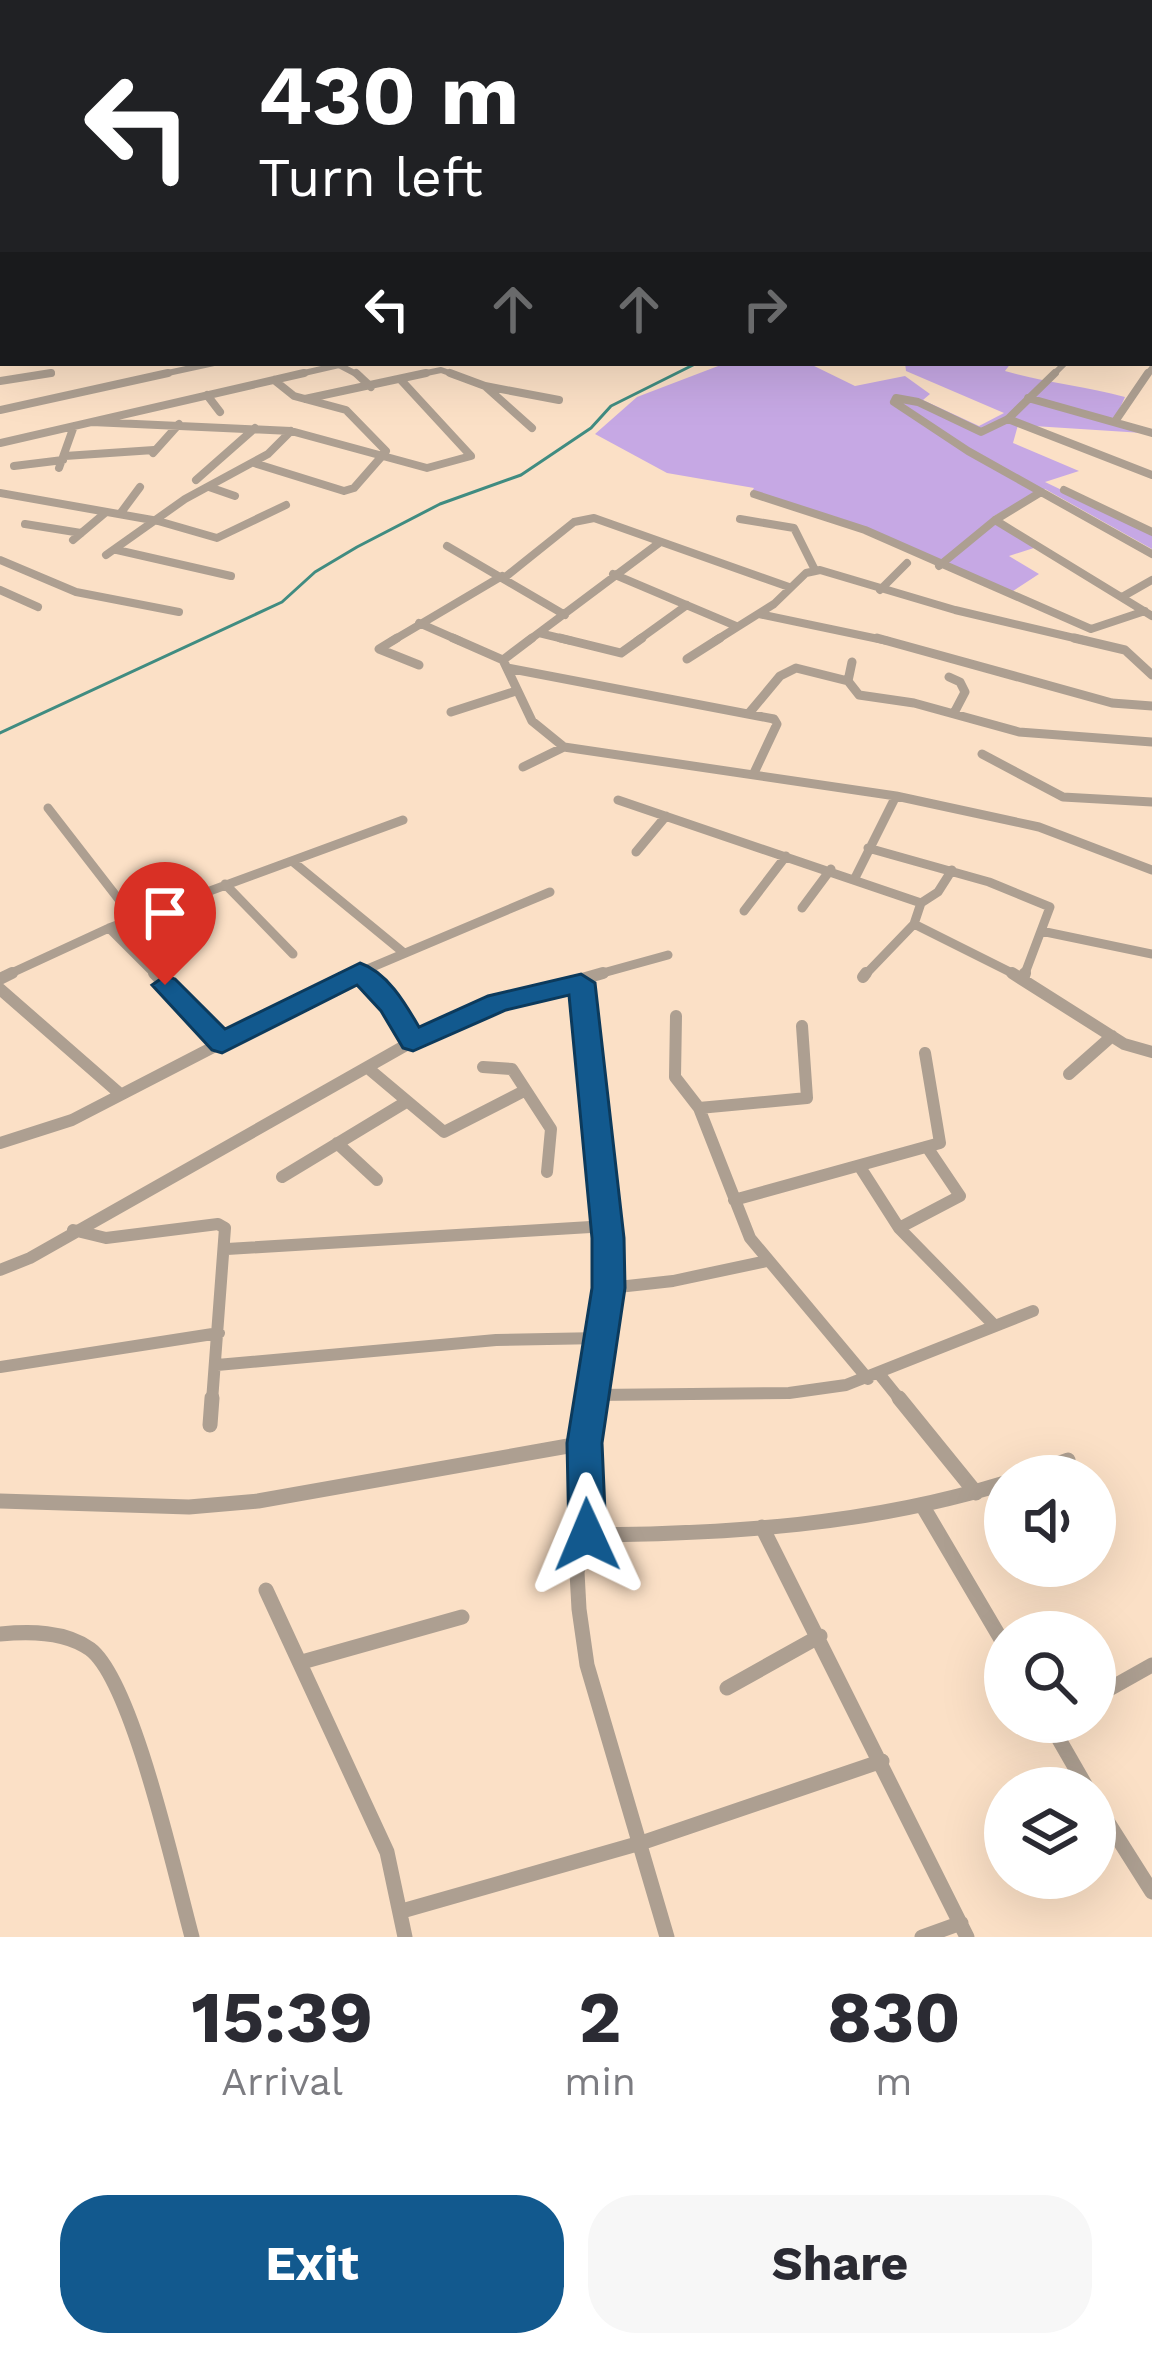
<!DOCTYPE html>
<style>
:root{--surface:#fff;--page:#f7f7f7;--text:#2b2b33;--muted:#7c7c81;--accent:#12598e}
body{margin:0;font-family:"Work Sans",sans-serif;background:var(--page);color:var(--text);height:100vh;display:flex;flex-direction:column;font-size:45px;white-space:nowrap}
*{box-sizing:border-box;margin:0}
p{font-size:39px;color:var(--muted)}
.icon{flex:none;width:66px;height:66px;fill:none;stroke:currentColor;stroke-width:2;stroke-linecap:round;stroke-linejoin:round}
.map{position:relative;height:1937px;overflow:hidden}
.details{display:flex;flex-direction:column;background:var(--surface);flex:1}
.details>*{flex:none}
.banner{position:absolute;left:0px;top:0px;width:1152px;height:366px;box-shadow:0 12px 48px #0002;background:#202124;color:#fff;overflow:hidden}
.buttons{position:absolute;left:984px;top:1455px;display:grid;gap:24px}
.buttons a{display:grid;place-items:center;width:132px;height:132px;border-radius:50%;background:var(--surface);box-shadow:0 12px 48px #0002;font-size:60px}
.pin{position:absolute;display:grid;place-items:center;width:102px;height:102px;color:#fff;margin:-123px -51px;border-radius:50% 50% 50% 0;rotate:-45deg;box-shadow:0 0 12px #0007}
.pin .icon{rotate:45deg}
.me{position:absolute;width:132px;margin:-66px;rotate:359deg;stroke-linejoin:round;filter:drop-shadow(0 0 9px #0008)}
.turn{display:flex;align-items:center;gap:42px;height:252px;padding:0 60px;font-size:54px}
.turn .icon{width:156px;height:156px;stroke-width:2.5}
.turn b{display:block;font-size:84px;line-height:102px}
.lanes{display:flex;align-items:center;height:114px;padding:0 60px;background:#0003;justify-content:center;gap:60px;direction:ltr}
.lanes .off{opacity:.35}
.eta{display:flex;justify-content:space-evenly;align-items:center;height:204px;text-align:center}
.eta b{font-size:72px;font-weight:700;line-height:84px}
.button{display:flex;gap:24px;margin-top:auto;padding:24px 60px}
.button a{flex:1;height:138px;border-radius:48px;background:var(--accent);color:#fff;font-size:48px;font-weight:700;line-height:138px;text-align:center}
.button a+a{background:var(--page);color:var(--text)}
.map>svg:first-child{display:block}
</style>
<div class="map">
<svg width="1152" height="1937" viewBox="0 0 1152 1937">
<rect width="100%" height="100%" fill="#fbe0c6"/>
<path fill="#c6a8e4" d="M726 363H808L855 386 905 376 930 394 923 400 979 426 1004 413 906 371 905 363H1011L1005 371C1046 383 1084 386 1125 397L1114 421 1143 433 1018 425 1013 443 1079 471 1045 482 1152 533V549L1045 489 994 516 1040 546 1009 556 1039 574 1010 593 879 534 750 494 754 488 667 473 595 434 637 397Z"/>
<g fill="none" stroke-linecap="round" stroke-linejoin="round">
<path stroke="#408c81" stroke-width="3" d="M0 733 282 602 315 572 357 547 440 504 521 475 591 428 611 406 697 363"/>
<path stroke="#ad9f91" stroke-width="4.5" d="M493 0 501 3
M914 0 921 3
M940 0 948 3
M978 0 990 3
M1069 0 1084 3
M1142 0 1146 3
M205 3 225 0
M431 3 438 0
M457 3 463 0
M549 3 571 0
M619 3 636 0
M870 3 886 0
M1107 3 1111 0"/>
<path stroke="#ad9f91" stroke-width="6" d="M32 376 52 373
M154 376 214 363
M291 376 339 365 360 376
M412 376 441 370 458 376
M1052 376 1065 363
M1146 376 1152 368"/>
<path stroke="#ad9f91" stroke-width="8" d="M356 373 371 387
M450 373 485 386 559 400
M274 380 294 396 346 410 386 451 382 456
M0 381 51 373
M485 386 532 428
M207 395 220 412
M1028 398 1152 433
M305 399 426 373
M894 402 968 451 1152 554
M894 402 896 398 918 402 981 432 1008 419 1055 373
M0 410 168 373
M1008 419 1152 475
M1116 420 1148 373
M92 422 291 431 427 468 471 456 400 379
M0 443 304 373
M153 453 179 424
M65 456 154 450
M254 463 344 491 354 488 382 456
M14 466 63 460
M59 468 74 426
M196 480 255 428
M209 487 235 496
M1064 490 1152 532
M1041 492 995 520 1152 616
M0 493 158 521 217 538 286 505
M754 494 865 530 1091 629 1145 611
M120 514 140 487
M740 519 794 528 815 570
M25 524 81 533
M73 540 105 513
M447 546 565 615
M117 550 231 576
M106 555 185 499 268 454 291 431
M0 560 76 592 179 612
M939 566 995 520
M613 574 736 626
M504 578 574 522 594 518 789 587
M0 590 38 607
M880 590 907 563
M1122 597 1152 580
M759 614 888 641
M419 623 460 641
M539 633 572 641
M392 641 502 576
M528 641 659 543
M637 641 687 605
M715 641 774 604 806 573 820 570 955 610 1087 641"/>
<path stroke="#ad9f91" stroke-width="9" d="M397 638 379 649 419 665
M453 638 503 660
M532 638 503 660 532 721 564 747 896 796
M560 638 621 653 642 638
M877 638 1112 703 1152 706
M1074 638 1125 650 1152 675
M687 659 720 638
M507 668 774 719 777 724 754 773
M949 677 960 682 965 692 954 713
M848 681 852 662
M451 712 513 692
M750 712 780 676 796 668 848 681 859 695 914 703 1019 732 1152 742
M982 754 1063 797 1152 802
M523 767 564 747
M618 800 921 903
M48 808 134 919
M868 848 989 882 1050 907 1024 976
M636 852 666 816
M292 861 404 953
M855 878 896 796 1039 827 1152 870
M225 884 293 954
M802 908 831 869
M744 911 786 856
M914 924 1018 976
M109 928 157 976
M1041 931 1152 954
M360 972 364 976
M5 976 109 928 403 820
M351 976 550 892
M592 976 668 955
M864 976 914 924 921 903 938 892 952 870"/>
<path stroke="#ad9f91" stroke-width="12" d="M154 973 222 1043
M361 973 392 1005 413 1041
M1012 973 1124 1044 1152 1052
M863 977 866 973
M0 979 12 973
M1023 979 1025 973
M581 983 607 1226 609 1288 591 1401
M0 989 119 1093
M676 1016 675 1077 699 1108 750 1238 868 1379
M483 1067 512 1069 551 1129 547 1172
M369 1069 444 1132 524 1091
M1069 1074 1112 1036
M699 1108 807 1098 802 1026
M0 1143 72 1120 357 973
M337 1143 377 1180
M860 1167 899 1228 993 1324
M282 1177 406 1102
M734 1200 940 1143 925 1053
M899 1228 960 1196 927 1147
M73 1230 106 1238 218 1224 225 1228 212 1401
M227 1249 607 1226
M0 1270 30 1258 438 1027 498 1003 603 973
M609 1288 673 1281 767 1261
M217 1365 496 1340 601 1338
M0 1367 219 1333
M880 1375 901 1401
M594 1395 789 1393 846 1385 1033 1311"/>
<path stroke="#ad9f91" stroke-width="15" d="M592 1398 585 1443 587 1535 577 1572 579 1609 587 1665 667 1937
M899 1398 976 1493
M210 1425 212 1398
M1024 1476 1068 1460
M0 1501 189 1507 258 1501 585 1443
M922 1505 1005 1646
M762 1527 967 1937
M587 1535C729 1534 869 1525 1005 1483
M266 1590 387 1852 405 1937
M0 1634C30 1631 65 1631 90 1649 133 1681 176 1879 192 1937
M302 1662 462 1617
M727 1688 820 1636
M1095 1697 1152 1665
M1049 1722 1087 1788
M1095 1802 1152 1892
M402 1911 644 1842 882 1761
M922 1937 961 1923"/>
<path fill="#917c68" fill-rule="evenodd" d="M3 53V57L0 58V54Z"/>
</g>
<path fill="#12598e" stroke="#0c3a5c" stroke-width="3" d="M360 963C387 972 405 1003 419 1027L488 996 581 974 595 983 624 1238 625 1288 602 1443 606 1535 600 1547 587 1552 574 1547 569 1535 567 1443 592 1288V1238L569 995 506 1010 413 1051 403 1048 381 1011 357 985 222 1053 212 1050 152 985 165 976 175 979 225 1029Z"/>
</svg>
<div class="buttons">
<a><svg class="icon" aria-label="sound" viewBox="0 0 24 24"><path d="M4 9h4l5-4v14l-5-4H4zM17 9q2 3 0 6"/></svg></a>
<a><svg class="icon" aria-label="search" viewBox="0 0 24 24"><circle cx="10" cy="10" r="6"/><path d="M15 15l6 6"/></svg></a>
<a><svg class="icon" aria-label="layers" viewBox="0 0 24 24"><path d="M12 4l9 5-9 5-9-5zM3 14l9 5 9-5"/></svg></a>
</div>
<div class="pin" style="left:165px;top:985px;background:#d93025"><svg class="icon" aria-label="arrive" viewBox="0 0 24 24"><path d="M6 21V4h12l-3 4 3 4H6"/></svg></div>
<svg class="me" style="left:587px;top:1535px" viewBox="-20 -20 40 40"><path d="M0-17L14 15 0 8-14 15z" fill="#12598e" stroke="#fff" stroke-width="4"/></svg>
<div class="banner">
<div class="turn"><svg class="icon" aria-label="left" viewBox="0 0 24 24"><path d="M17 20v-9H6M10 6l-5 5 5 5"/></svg><div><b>430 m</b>Turn left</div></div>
<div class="lanes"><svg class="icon" aria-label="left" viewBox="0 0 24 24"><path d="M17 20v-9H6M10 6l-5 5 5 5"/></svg><svg class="icon off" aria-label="ahead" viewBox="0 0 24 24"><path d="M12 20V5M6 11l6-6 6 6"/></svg><svg class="icon off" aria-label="ahead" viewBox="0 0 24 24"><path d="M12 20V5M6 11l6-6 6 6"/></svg><svg class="icon off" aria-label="right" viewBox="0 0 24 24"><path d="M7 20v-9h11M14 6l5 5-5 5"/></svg></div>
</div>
</div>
<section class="details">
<div class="eta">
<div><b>15:39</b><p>Arrival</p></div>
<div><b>2</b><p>min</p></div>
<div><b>830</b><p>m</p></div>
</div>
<div class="button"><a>Exit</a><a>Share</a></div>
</section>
